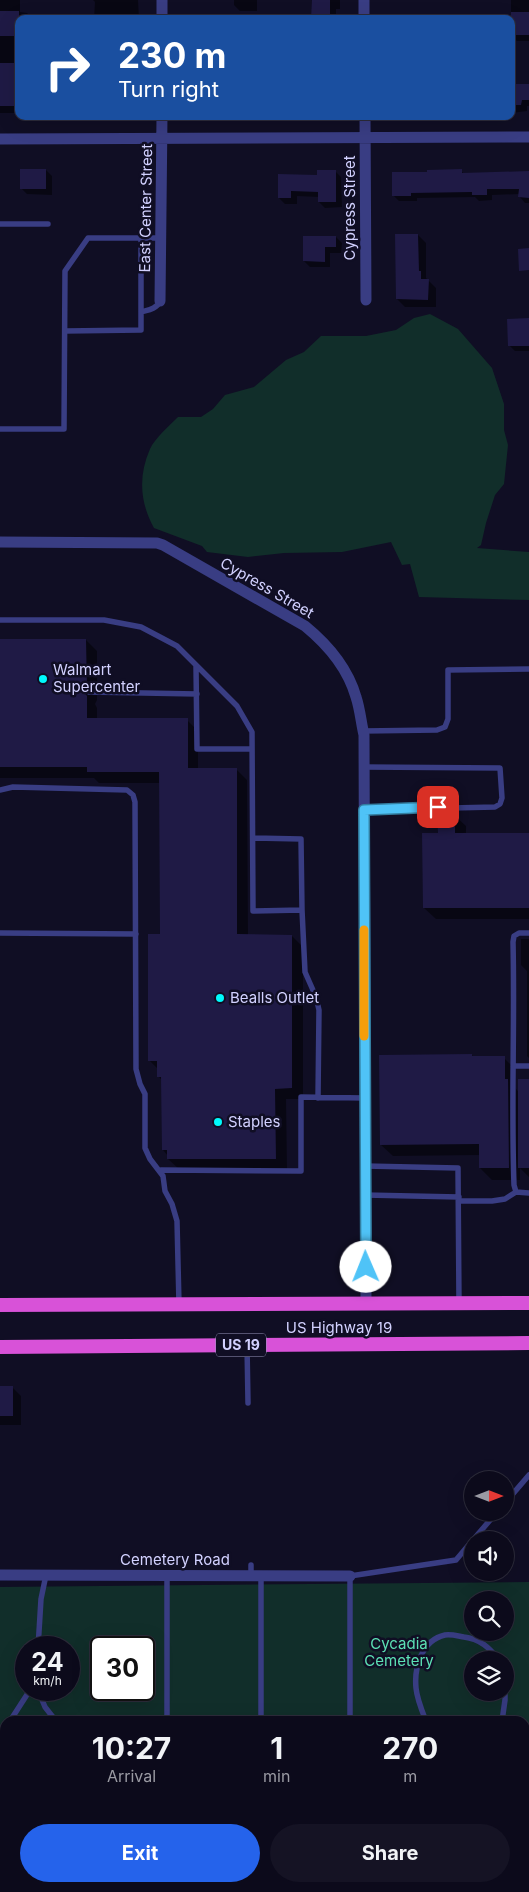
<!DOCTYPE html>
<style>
:root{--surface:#0c0a1b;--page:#151324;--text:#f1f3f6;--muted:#9a9aa3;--line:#2c2b3a;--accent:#2563eb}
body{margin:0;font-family:Inter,sans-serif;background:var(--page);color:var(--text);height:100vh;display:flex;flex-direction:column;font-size:19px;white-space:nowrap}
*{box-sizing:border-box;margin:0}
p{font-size:16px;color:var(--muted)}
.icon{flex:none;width:28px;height:28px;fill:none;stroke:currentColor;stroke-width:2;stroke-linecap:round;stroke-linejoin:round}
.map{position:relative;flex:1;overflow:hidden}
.panel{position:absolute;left:0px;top:1716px;width:530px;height:176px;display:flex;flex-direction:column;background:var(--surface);border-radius:15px 15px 0 0;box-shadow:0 5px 20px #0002,0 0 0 1px var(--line)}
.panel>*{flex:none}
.guide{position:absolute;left:15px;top:15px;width:500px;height:105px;border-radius:10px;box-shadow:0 5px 20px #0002,0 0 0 1px var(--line);background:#1a4fa0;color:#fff;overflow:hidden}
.needle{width:32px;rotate:90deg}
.fabs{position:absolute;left:464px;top:1471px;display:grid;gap:10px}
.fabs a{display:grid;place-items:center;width:50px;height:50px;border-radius:50%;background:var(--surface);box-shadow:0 5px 20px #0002,0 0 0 1px var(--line);font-size:25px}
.speed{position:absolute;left:15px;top:1636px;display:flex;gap:10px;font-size:25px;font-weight:700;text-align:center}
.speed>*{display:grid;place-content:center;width:65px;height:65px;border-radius:50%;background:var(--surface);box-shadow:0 5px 20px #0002,0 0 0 1px var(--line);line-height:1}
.speed small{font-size:12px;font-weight:400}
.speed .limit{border:2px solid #111;border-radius:8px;background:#fff;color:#111}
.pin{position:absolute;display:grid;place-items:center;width:42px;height:42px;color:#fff;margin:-21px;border-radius:10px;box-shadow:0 2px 8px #0006}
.me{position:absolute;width:55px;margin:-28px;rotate:359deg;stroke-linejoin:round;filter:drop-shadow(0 0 4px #0008)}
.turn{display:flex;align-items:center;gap:18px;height:105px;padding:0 20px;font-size:22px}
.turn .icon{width:65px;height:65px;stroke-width:2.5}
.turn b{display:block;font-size:35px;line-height:42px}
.eta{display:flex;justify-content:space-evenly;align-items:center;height:85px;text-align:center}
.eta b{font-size:30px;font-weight:700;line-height:35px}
.primary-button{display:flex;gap:10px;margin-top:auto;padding:10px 20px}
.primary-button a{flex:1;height:58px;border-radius:30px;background:var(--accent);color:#fff;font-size:20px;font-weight:700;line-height:58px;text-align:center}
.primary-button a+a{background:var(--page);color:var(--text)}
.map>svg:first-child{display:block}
</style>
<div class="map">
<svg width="529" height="1892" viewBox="0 0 529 1892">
<rect width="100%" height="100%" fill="#100e24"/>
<path fill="#112e2a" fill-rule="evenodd" d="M430 314 458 329 492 368 504 404V430L508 445 504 484 495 495 486 523 481 545 477 548 529 552V600L419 597 410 564 402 565 391 542 342 552 284 553 248 557 207 552 202 546 154 528C140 503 138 476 150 449 155 438 169 426 178 417H201L213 409 225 395 254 387 286 360 304 352 321 336H366L396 330 414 318Z
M529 1582V1892H0V1587ZM472 1600H505V1632H472ZM26 1648H69V1690H26ZM101 1648H144V1690H101ZM472 1660H505V1692H472ZM5 1721H525V1888H5Z"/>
<path fill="#0d294a" d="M5 1749V1888H73L72 1892H0V1758Z"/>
<path fill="#0007" d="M0 0H20V12L27 13 33 19H19V43H17V64H19V113H0Z
M93 0H138L139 19H94L95 2Z
M234 0H257V11H240L234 5Z
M313 0H340V9H336V19H300V15H313Z
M511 0H529V41H517L511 35Z
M397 17H415L417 19H397Z
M511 85 529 86V106H527V111L511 113Z
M46 170 52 176V195L27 194 21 188Z
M335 171 341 177 342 207 325 208 319 202V197L297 196V204H285L279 198V176L319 177Z
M461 171 464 174 529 172V203H525L520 197V194L492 195V200L479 201 475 197 417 198V201H399L393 195Z
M418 235 426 243V278L436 288V307H405L397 299Z
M336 237 342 243 341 253H330V267H310L304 261Z
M529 319V351H515L509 345Z
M0 640H86L97 651V700L95 704 97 708V720H187L198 731V769H236L247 780 248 936H292L303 947V1099H286L287 1169 180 1170 168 1159V1156L163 1150 162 1080 159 1077V1070L149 1060 161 936V783H99L94 778H0Z
M454 815 466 826V834H529V919H436L424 908 439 834Z
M521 939H529V1058L527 1056V971L521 965Z
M472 1055 474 1058H504L516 1070V1089L519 1092 529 1080V1177L520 1168V1180H492L480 1168V1155L393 1156 381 1145Z
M0 1387H12L21 1396V1425H0Z"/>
<path fill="#1f1a45" d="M312 0H330V19H311Z
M0 11H19V36H0Z
M511 12H529V35H511Z
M0 63H19L18 106H0Z
M511 84H529V100H522L521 105H511Z
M20 169H46V189H20Z
M462 169V173L529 171V198L518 197 519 189H487V195H472V192L411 193V196H392V172H427V170Z
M317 170H336V202H318V192L291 191V198H278V174L317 175Z
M395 234H418L419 271H421V279H429L428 300 396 299Z
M303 236H336V247H325V262L303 261Z
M529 248V270L519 271 518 249Z
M529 318V346H508L507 319Z
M0 639H86L87 688 84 692 87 696V718H188V768H237V934L292 935V1088L275 1089 276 1159H167V1150H162L161 1077H157V1061H148V934H160L159 772H87V767H0Z
M437 813H455V833H529V908H423L422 833H438Z
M472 1054V1056H505V1079H508L509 1168H479V1144L380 1145 379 1055Z
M518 1079H529V1168H518Z
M0 1386H13V1416H0Z"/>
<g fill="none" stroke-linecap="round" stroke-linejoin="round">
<path stroke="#393d83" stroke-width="5.5" d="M0 224H48
M141 312C148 310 157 309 160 301
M65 331 141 330V237
M0 429H64L65 271 88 238H161
M0 620H104L141 627 177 646 237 706 252 732 253 911 302 910 305 972 316 997 319 1010 318 1098
M196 666 197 749H252
M89 692 197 694
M363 731 437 730 445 727 448 719V670L529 669
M364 767 500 768 502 798 500 804 495 807 364 810
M0 790 13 787 127 790 133 795 135 802 136 1069 140 1084 145 1094V1148L150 1159 163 1176 165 1191 172 1204 177 1221 179 1304
M254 838 301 839 302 910
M0 933 136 934
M529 933H519L514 936 513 942C515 1023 511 1104 514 1185L516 1192 529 1193
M513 1066H529
M365 1166 458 1168 459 1303
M161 1170 301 1171V1097L364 1098
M365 1195 459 1197
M459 1201H492L505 1199 516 1192
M247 1345 248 1403
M505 1503 529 1475
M473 1540 497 1512
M251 1565V1575
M261 1575V1721
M38 1648 41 1599 46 1575
M38 1690 45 1707 56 1721
M10 1721 30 1690
M167 1721V1575
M350 1721V1576L456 1560 472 1541
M426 1721C422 1711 417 1699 416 1688 414 1667 422 1640 445 1635 451 1634 458 1636 464 1637 479 1639 490 1647 498 1660
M502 1721 505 1700V1681
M0 1734 5 1727
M525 1868H529
M214 1888V1892
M306 1888V1892
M499 1888 500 1892
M166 1892V1888
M445 1892V1888"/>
<path stroke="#393d83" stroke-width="11" d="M364 0V19
M162 19V0
M365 116 366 300
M0 139 529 137
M160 301 162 116
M0 542 157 543 163 545 305 626C327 644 348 669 356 697 360 709 361 722 364 735L366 1303
M0 1575 350 1576"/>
<path stroke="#d852d8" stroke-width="14" d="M0 1305 529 1303
M0 1347 529 1343"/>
</g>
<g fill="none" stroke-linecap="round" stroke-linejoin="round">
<defs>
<path id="route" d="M366 1267 364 810 438 807"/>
</defs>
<use href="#route" stroke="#337fa1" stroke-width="12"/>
<use href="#route" stroke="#4fc3f7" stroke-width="9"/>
<path stroke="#f59e0b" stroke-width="9" d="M364 930V1036"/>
</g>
<g fill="#00f9fc" stroke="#100e24" stroke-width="2">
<circle cx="43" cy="679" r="5"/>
<circle cx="220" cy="998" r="5"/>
<circle cx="218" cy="1122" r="5"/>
</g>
<g text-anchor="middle" stroke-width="5" stroke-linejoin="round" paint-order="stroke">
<rect fill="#100e24" stroke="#9896bd" stroke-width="1" x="216" y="1333.5" width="50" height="23" rx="4"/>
<g font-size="14" font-weight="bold" fill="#d2d1ff">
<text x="241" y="1350">US 19</text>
</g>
<g font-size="15" fill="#d2d1ff" stroke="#100e24">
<text transform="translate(146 208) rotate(-89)" y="5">East Center Street</text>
<text transform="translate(350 208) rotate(-90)" y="5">Cypress Street</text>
<text transform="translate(267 588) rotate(30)" y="5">Cypress Street</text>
<text x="339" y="1333">US Highway 19</text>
<text x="175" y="1565">Cemetery Road</text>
</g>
<g font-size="15" fill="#d2d1ff" stroke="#100e24" text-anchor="start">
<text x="53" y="675">Walmart<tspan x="53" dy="17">Supercenter</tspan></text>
<text x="230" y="1003">Bealls Outlet</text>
<text x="228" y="1127">Staples</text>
</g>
<g font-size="15" fill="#5ce0b4" stroke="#100e24">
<text x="399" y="1649">Cycadia<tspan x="399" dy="17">Cemetery</tspan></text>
</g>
</g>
</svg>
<div class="fabs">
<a><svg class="needle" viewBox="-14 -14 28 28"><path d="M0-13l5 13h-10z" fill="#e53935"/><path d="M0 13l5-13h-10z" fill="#9a9aa3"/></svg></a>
<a><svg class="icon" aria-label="sound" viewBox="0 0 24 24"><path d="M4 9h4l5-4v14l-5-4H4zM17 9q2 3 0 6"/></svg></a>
<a><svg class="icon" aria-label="search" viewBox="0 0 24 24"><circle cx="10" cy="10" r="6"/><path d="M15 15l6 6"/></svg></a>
<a><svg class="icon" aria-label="layers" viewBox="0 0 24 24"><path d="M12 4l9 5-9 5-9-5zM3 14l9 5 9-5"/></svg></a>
</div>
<div class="speed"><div>24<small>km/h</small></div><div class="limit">30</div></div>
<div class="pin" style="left:438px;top:807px;background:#d93025"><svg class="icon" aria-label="arrive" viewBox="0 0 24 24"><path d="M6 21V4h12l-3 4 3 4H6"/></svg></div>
<svg class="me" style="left:366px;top:1267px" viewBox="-20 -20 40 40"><circle r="19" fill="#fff"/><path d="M0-13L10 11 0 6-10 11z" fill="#4fc3f7"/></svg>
<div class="guide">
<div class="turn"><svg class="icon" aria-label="right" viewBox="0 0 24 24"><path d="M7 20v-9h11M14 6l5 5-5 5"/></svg><div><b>230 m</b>Turn right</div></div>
</div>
<section class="panel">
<div class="eta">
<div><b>10:27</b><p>Arrival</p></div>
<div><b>1</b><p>min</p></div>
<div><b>270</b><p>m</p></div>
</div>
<div class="primary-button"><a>Exit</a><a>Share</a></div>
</section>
</div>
